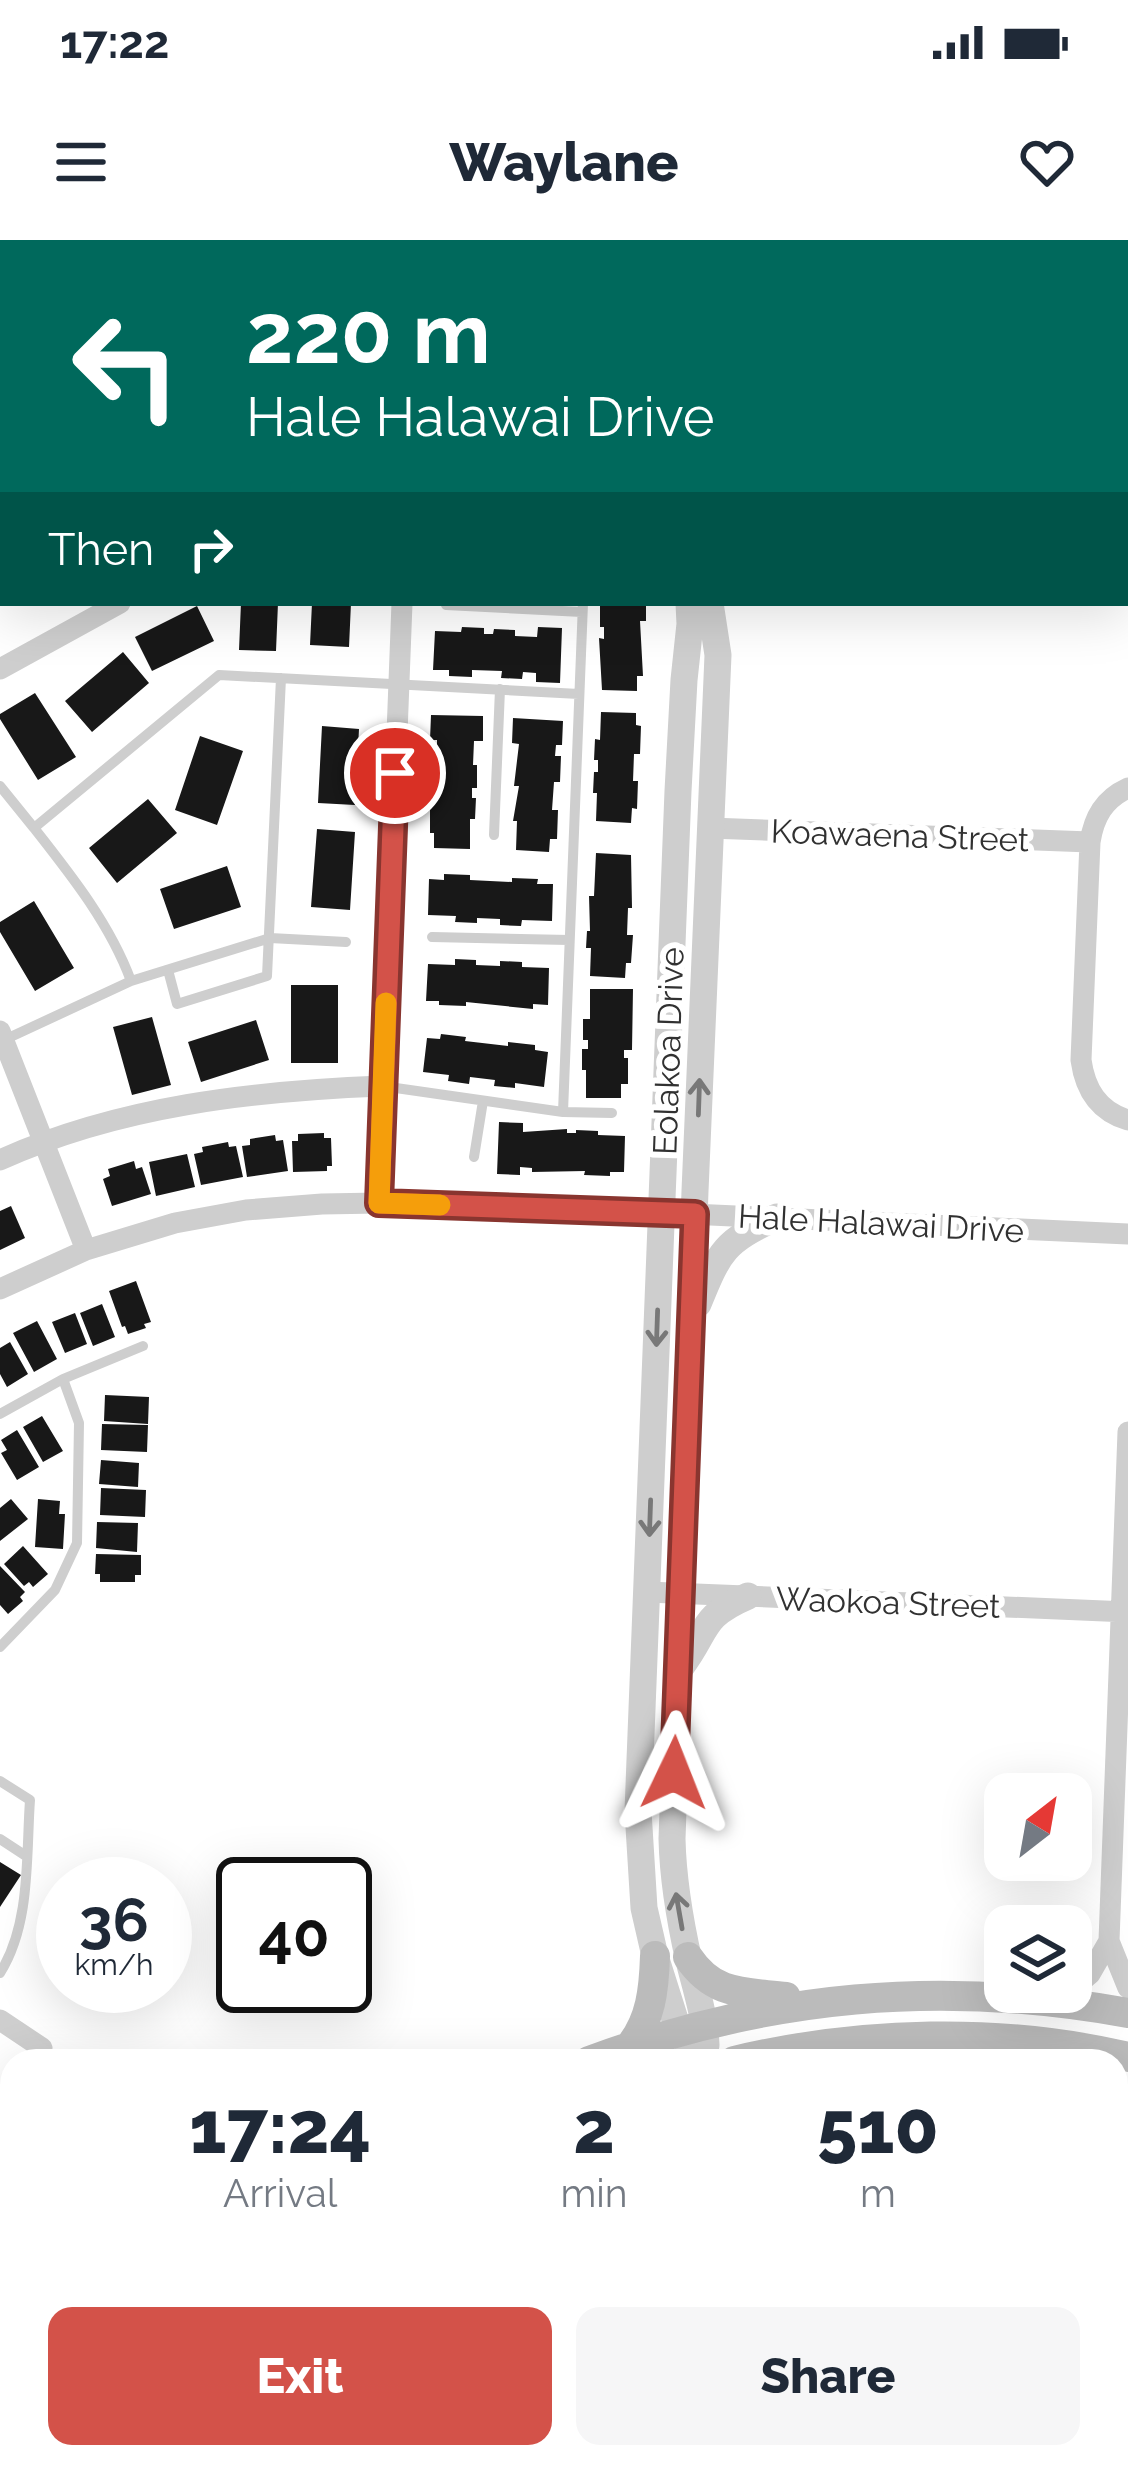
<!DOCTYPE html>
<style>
:root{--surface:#fff;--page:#f6f6f7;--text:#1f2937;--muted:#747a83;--accent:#d35249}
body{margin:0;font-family:Raleway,sans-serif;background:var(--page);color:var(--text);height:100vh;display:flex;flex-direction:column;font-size:45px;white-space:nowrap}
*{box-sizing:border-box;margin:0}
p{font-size:39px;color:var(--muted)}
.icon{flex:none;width:66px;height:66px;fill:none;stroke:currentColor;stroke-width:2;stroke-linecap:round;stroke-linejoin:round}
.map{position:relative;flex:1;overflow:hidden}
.panel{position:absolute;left:0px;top:1809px;width:1128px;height:420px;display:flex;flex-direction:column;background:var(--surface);border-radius:36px 36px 0 0;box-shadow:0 12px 48px #0002}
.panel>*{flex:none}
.top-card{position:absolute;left:0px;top:0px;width:1128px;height:366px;box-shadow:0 12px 48px #0002;background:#00695c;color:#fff;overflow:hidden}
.needle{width:78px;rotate:31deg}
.buttons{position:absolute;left:984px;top:1533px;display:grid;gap:24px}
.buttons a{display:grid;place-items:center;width:108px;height:108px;border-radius:24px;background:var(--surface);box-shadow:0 12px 48px #0002;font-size:60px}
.speed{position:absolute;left:36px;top:1617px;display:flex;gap:24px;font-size:60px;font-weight:700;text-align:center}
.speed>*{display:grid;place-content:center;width:156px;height:156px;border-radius:50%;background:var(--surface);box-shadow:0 12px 48px #0002;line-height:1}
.speed small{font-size:30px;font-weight:400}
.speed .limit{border:6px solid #111;border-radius:18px;background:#fff;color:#111}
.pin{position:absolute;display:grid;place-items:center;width:102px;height:102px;color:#fff;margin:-51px;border:6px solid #fff;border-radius:50%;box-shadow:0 3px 12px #0007}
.me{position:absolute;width:132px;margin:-66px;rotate:2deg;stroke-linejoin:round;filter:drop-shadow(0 0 9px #0008)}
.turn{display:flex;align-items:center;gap:42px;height:252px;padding:0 48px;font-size:54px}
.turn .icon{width:156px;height:156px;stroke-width:2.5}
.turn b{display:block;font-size:84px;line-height:102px}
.then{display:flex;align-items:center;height:114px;padding:0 48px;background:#0003;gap:24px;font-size:45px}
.eta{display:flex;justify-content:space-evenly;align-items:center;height:204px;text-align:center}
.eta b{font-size:72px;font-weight:800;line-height:84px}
.cta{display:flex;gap:24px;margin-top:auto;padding:24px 48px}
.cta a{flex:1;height:138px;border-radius:24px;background:var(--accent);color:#fff;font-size:48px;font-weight:800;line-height:138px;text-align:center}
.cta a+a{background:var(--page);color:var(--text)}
.status{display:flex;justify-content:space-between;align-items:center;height:84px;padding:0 60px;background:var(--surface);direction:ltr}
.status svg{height:33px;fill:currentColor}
header{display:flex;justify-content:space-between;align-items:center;height:156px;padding:0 48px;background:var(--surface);font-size:54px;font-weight:800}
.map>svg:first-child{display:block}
</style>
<div class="status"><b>17:22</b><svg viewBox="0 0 49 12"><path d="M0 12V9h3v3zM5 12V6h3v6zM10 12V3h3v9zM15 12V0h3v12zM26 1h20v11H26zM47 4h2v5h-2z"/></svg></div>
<header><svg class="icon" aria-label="menu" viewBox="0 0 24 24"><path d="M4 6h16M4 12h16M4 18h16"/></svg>Waylane<svg class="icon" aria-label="heart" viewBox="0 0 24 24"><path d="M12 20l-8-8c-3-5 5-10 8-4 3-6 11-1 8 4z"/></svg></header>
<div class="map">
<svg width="1128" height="2229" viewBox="0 0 1128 2229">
<rect width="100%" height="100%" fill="#fff"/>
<path fill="#181818" d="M241 363H278L276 411 239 410Z
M312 363H351L349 407 310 405Z
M605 363H646V381H640L643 436H637V451L602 450 599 398 604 399V387H600V366H605Z
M197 366 214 401 152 431 135 397Z
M462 387 484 388V394H493L494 389 515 390V396L537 397 538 387 562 388 560 443 536 442V433L523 432 522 439 501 438 502 431 472 430V437L449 436V430H433L435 391 461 392Z
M123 412 149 443 92 492 65 461Z
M35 453 76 517 38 540 0 479V474Z
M601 472 636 473V485L641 486 640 514H634L633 541H638L637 569 632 568 631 583 596 581 597 553H593L594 532H598V520H594L595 499 600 500Z
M431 475 483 476V501H474L473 525H477V548H472V558H476L475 579H470V609L434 608V593H430V564H435L436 535H431L432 509H437V500H430Z
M513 478 563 481 562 505H556L555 516H561L560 542H554L552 570H558L557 599H550L549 612 516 610 517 581H513L519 546H514L519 504 512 503Z
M322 486 359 489 355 565 318 563Z
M200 496 243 511 217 585 175 570Z
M148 559 177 593 117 643 89 608Z
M317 589 355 592 350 670 311 667Z
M596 613 631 615 632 668H628L627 695H633L631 723H626L625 738 590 736 591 708H586L587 691H590L589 656H594Z
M227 626 241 667 174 689 160 649Z
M444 634 470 635V640L512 642V638L538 639 537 644H553L552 681 522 680 521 686 500 685V679L477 678V683L455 682 456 676 428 675 429 639 444 640Z
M34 661 74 728 35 751 0 692V682Z
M455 719 476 720V725L500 726V721L522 722V727L549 728 548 765 533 764V769L466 762V766L439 765V761H426L428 724 455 725Z
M291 745H338V823H291Z
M590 749H633L632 810H624V818H628V844H621V858H586V830H582V809H588V800H583V779H590Z
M152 777 171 845 132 855 113 787Z
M256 780 269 820 201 842 188 802Z
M441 794 466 797 465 801 508 806V802L535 805V810L548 812 544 847 515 843V848L494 846 495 840 470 837 469 844 448 841 449 835 423 832 427 798 440 799Z
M499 882 523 883V892L567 889V893H576V890L598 891V895L625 896 624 932H610V936L584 935 585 931 532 932V928L520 927V935L497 934Z
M324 893V898H331L332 926H327V931L293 932 292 901H298V894Z
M275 895 276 901 283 900 288 931 247 937 242 906 250 905V899Z
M228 902 229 907 236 906 243 937 201 945 194 914 203 912 202 907Z
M187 914 195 947 156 956 149 922Z
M134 921 136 929 142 927 151 954 112 966 103 939 110 936 108 929Z
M11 966 25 998 0 1010V971Z
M136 1041 151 1082 144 1084 146 1088 128 1094 125 1086 122 1087 109 1051Z
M102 1064 115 1097 93 1106 80 1073Z
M75 1073 87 1104 65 1113 52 1082Z
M37 1081 57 1119 34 1132 13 1093Z
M10 1102 28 1134 7 1147 0 1134V1108Z
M105 1155 149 1157 148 1184 104 1181Z
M42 1176 63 1211 43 1222 23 1187Z
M102 1184 148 1185 147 1212 101 1210Z
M17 1190 39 1227 17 1240 1 1213 7 1210 1 1200Z
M101 1220 139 1223 138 1247 99 1244Z
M101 1248 146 1250 145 1277 100 1275Z
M11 1259 28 1279 0 1301V1268Z
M38 1259 60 1261 59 1274H65L63 1309 35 1307Z
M97 1282 138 1283 137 1312 96 1308Z
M23 1306 48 1334 33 1347 29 1342 24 1346 4 1324Z
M96 1314 141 1315V1335H135V1342H100V1334H95Z
M0 1326 25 1352 20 1357 23 1361 8 1374 0 1365Z
M0 1622 21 1635 0 1667Z
M3 2024 12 2128 0 2129V2025Z
M1116 2140 1128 2162 1126 2229H736L739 2217H1116Z
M14 2217H78L63 2229H5Z
M216 2217H296L312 2229H218L211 2224Z
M339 2217H521L512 2229H355Z"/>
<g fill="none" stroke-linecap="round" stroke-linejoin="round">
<path stroke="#cecece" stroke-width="10" d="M446 365 582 372
M0 546 34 588 219 435 579 454
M34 588C71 635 110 684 131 741L270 698 346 702
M494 595 500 449
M432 697 569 700
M168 730 177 764 267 736 281 438
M4 800 131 741
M382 846 563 872 612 873
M563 872 583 363
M474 917 483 861
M0 1174 63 1139
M0 1407 55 1350 77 1303 79 1183 63 1139 143 1106
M0 1541 30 1560C26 1616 31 1684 0 1733
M0 1599 26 1616
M1116 1998 1128 2002
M1116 2105 1128 2108
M0 2207 12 2192
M711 2229 714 2217"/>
<path stroke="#cecece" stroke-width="21" d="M1034 0 1035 3
M417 3V0
M1125 166H1128
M0 429 120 363
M1128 548C1104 559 1094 577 1090 602L1081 820C1085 849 1098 871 1128 880
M710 588 1090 602
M0 791 86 1010
M0 920C119 866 253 851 382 846
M379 963 402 363
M0 1049 86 1010 175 983 246 970 322 964 379 963 559 968 1128 994
M1128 1192 1109 1701 1128 1748
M647 1352 1128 1372
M1071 1750 1090 1734 1109 1701
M0 1780 42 1808
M604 2229 614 2217"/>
<path stroke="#cecece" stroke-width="27" d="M1125 267 1128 268
M1125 298H1128
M689 363 690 384 684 440 678 551 638 1571 644 1668 655 1716 679 1792 702 1821
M698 1064C720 1010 724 1002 777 977
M681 1427C709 1390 699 1377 748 1356
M706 1805C705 1776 696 1749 689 1721 680 1681 673 1641 672 1599L695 951 718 415 710 363"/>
<path stroke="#bbb" stroke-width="30" d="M688 1717C714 1756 744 1752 786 1757
M630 1806C651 1780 654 1749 655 1716
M589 1821C768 1755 940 1739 1128 1773
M734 1821C860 1791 1001 1787 1128 1817
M105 2229 114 2217
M159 2229 169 2217"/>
</g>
<defs><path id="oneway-shaft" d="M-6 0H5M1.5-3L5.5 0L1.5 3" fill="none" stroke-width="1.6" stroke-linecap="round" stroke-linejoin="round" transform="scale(3)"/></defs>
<g stroke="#787878">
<use href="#oneway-shaft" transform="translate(699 857) rotate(-88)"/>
<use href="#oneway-shaft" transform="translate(657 1088) rotate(92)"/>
<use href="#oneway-shaft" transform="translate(650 1278) rotate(92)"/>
<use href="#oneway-shaft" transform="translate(679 1671) rotate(-100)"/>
</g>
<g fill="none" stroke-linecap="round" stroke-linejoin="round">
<defs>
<path id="route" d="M395 533 379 963 695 974 674 1533"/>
</defs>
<use href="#route" stroke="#89352f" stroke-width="30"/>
<use href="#route" stroke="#d35249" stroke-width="21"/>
<path stroke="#f59e0b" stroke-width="21" d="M386 763 379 963 440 965"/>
</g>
<g text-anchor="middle" stroke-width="12" stroke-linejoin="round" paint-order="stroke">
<g font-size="33" fill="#313131" stroke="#fff">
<text transform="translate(900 595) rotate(2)" y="12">Koawaena Street</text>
<text transform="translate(668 811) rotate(-88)" y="12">Eolakoa Drive</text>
<text transform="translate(881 983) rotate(3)" y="12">Hale Halawai Drive</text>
<text transform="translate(888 1362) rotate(2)" y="12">Waokoa Street</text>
</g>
</g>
</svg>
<div class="buttons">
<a><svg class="needle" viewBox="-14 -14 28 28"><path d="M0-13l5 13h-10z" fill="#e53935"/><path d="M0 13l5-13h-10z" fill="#747a83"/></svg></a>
<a><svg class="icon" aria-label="layers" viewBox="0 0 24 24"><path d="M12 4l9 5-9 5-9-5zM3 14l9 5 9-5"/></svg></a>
</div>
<div class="speed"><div>36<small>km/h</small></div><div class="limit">40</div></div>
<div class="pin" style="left:395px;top:533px;background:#d93025"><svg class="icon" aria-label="arrive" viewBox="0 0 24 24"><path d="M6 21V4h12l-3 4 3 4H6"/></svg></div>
<svg class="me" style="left:674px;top:1533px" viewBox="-20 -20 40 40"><path d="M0-17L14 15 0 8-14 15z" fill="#d35249" stroke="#fff" stroke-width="4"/></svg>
<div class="top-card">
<div class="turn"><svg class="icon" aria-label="left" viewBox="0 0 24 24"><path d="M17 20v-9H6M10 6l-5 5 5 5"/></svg><div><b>220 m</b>Hale Halawai Drive</div></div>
<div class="then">Then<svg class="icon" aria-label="right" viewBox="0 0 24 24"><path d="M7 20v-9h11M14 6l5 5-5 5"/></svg></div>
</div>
<section class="panel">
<div class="eta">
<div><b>17:24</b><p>Arrival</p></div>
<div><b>2</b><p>min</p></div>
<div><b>510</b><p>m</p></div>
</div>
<div class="cta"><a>Exit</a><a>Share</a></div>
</section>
</div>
